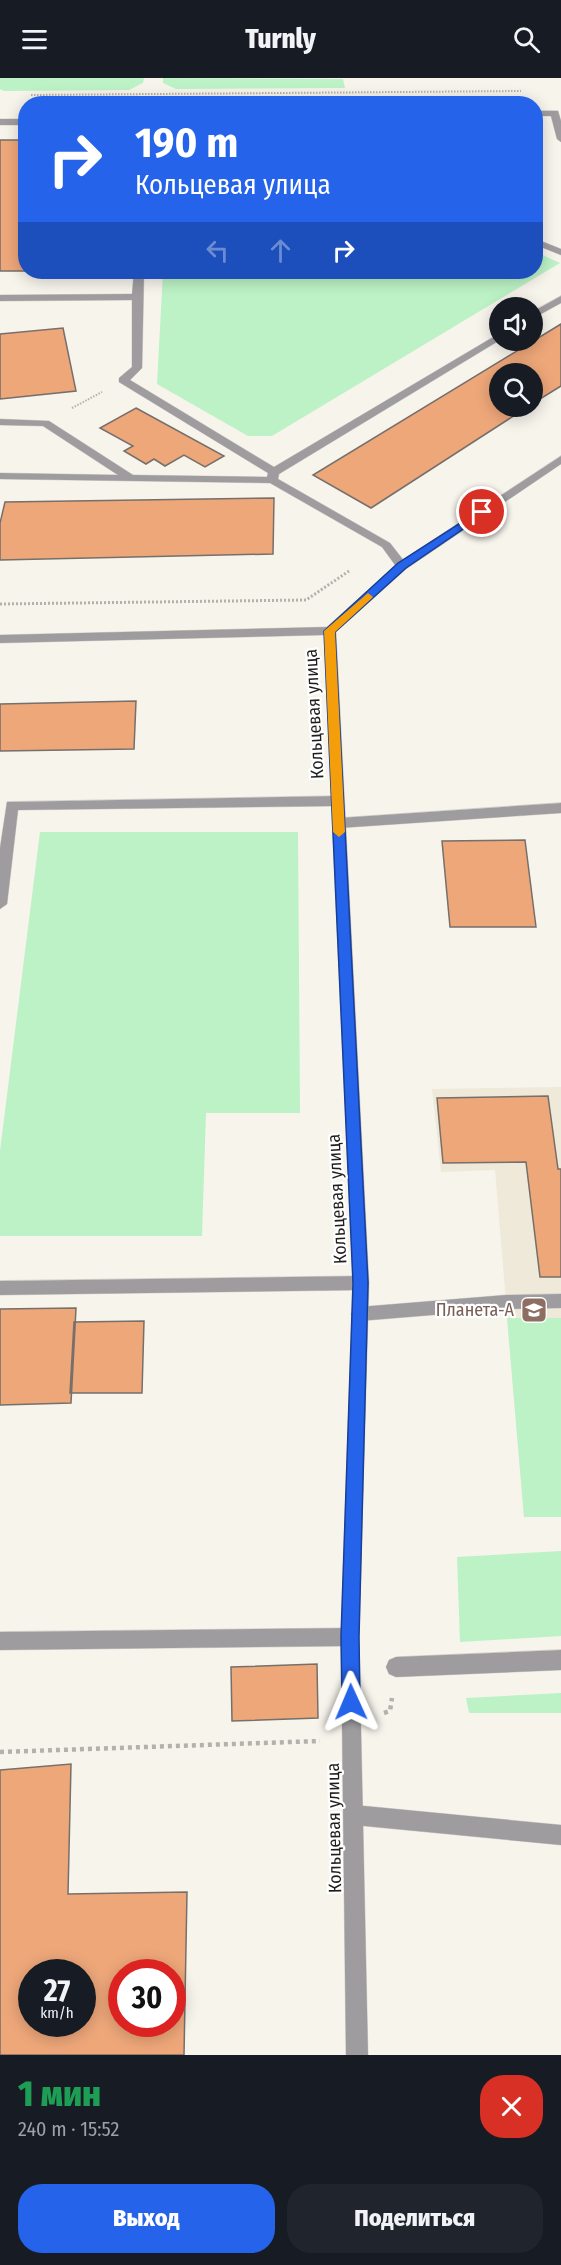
<!DOCTYPE html>
<html lang="ru">
<meta charset="utf-8">
<style>
:root{--surface:#171b24;--page:#20242c;--text:#f1f3f6;--muted:#9ea1a6;--accent:#2563eb}
body{margin:0;font-family:"Fira Sans Condensed",sans-serif;background:var(--page);color:var(--text);height:100vh;display:flex;flex-direction:column;font-size:22px;white-space:nowrap}
*{box-sizing:border-box;margin:0}
p{font-size:20px;color:var(--muted)}
.icon{flex:none;width:33px;height:33px;fill:none;stroke:currentColor;stroke-width:2;stroke-linecap:round;stroke-linejoin:round}
.map{position:relative;height:1977px;overflow:hidden}
.panel{display:flex;flex-direction:column;background:var(--surface);flex:1}
.panel>*{flex:none}
.guide{position:absolute;left:18px;top:18px;width:525px;height:183px;border-radius:24px;box-shadow:0 3px 15px #0003;background:#2563eb;color:#fff;overflow:hidden}
.buttons{position:absolute;left:489px;top:219px;display:grid;gap:12px}
.buttons a{display:grid;place-items:center;width:54px;height:54px;border-radius:50%;background:var(--surface);box-shadow:0 3px 15px #0003;font-size:30px}
.speed{position:absolute;left:18px;top:1881px;display:flex;gap:12px;font-size:30px;font-weight:700;text-align:center}
.speed>*{display:grid;place-content:center;width:78px;height:78px;border-radius:50%;background:var(--surface);box-shadow:0 3px 15px #0003;line-height:1}
.speed small{font-size:15px;font-weight:400}
.speed .limit{border:9px solid #d22;background:#fff;color:#111}
.pin{position:absolute;display:grid;place-items:center;width:51px;height:51px;color:#fff;margin:-26px;border:3px solid #fff;border-radius:50%;box-shadow:0 2px 6px #0007}
.me{position:absolute;width:66px;margin:-33px;rotate:359deg;stroke-linejoin:round;filter:drop-shadow(0 0 4px #0008)}
.turn{display:flex;align-items:center;gap:21px;height:126px;padding:0 18px;font-size:27px}
.turn .icon{width:78px;height:78px;stroke-width:2.5}
.turn b{display:block;font-size:42px;line-height:51px}
.lanes{display:flex;align-items:center;height:57px;padding:0 18px;background:#0003;justify-content:center;gap:30px;direction:ltr}
.lanes .off{opacity:.35}
.round{display:grid;place-items:center;flex:none;width:63px;height:63px;border-radius:24px;background:var(--page)}
.summary{display:flex;align-items:center;justify-content:space-between;height:102px;padding:0 18px}
h1{font-size:36px;font-weight:800;line-height:45px;color:#1e9e55}
.button{display:flex;gap:12px;margin-top:auto;padding:12px 18px}
.button a{flex:1;height:69px;border-radius:24px;background:var(--accent);color:#fff;font-size:24px;font-weight:800;line-height:69px;text-align:center}
.button a+a{background:var(--page);color:var(--text)}
header{display:flex;justify-content:space-between;align-items:center;height:78px;padding:0 18px;background:var(--surface);font-size:27px;font-weight:800}
.map>svg:first-child{display:block}
</style>
<header><svg class="icon" aria-label="menu" viewBox="0 0 24 24"><path d="M4 6h16M4 12h16M4 18h16"/></svg>Turnly<svg class="icon" aria-label="search" viewBox="0 0 24 24"><circle cx="10" cy="10" r="6"/><path d="M15 15l6 6"/></svg></header>
<div class="map">
<svg width="561" height="1977" viewBox="0 0 561 1977">
<rect width="100%" height="100%" fill="#f7f4ec"/>
<path fill="#eee9d9" d="M561 1009V1439H524L495 1092 441 1094 432 1011Z"/>
<path fill="#bcf2c5" d="M0 0H144L143 5 129 12 4 13 0 11Z
M163 0 343 1 345 10 176 11 163 5Z
M536 174 560 185 272 358H248L157 306 163 194H536Z
M40 754H298L300 1035H206L202 1158H0V1073Z
M507 1240H561V1439H524Z
M561 1473V1558L460 1564 457 1479Z
M561 1615V1635H469L466 1620Z"/>
<path fill="#eea779" stroke="#766f6b" stroke-width="1.5" fill-rule="evenodd" d="M0 62H26V193H0Z
M561 246V308L532 326V296H500V328H529L371 430 313 397Z
M63 250 76 313 0 321V256Z
M136 330 224 378 205 389 184 377 165 388 154 381 146 386 124 373 133 368 100 350Z
M274 420 273 476 0 482V445L5 424Z
M136 623 134 671 0 673V626Z
M525 762 536 849H450L442 763Z
M548 1018 558 1091H561V1199H540L526 1084 443 1085 437 1020Z
M76 1230 71 1325 0 1327V1231Z
M144 1243 142 1315H70L74 1244Z
M317 1586 318 1640 232 1643 231 1589Z
M71 1686 68 1816 187 1814 184 1977H0V1692ZM32 1894H82V1946H32ZM122 1894H172V1946H122Z"/>
<g fill="none" stroke-linecap="round" stroke-linejoin="round">
<defs>
<path id="lane" d="M558 33 561 43V64L557 61 551 38H536V33Z
M0 41H26V47H0Z
M536 161 561 171V177L536 167Z
M134 194H144L142 290 130 302 274 389 500 255V262L279 396 278 401 390 465 408 488 406 491H398L382 469 270 405 0 401V395L118 397 43 348 0 347V341L49 343 133 397 267 399 268 395 119 304V300L132 289V222L0 223V217L132 216Z
M561 218V225L532 241V234Z
M337 718 344 723 337 728 18 732 7 826 0 831V770L7 724Z
M561 725V735L339 750 332 745 339 740Z
M361 1198 367 1200 369 1205 367 1210 361 1212 0 1217V1203Z
M561 1216V1230L506 1231 359 1243 353 1241 351 1236 353 1231 359 1229 506 1217Z
M350 1550 357 1552 359 1559 357 1566 350 1568 0 1572V1554Z
M354 1727 561 1747V1767L354 1747 347 1744 344 1737 347 1730Z"/>
<path id="street" d="M561 378V386L406 491 336 554 369 1205 359 1559 368 1977H346L341 1559 353 1205 324 557 0 565V557L327 549 398 485Z
M561 1572V1592L396 1599 389 1596 386 1589 389 1582 396 1579Z"/>
</defs>
<use href="#lane" stroke="#d4d2cb" stroke-width="1"/>
<use href="#street" stroke="#d4d2cb" stroke-width="1"/>
<path stroke="#b3b1ab" stroke-width="2" stroke-dasharray="1.5 1.5" stroke-linecap="butt" d="M31 17 521 13
M106 26 107 22
M72 330 102 314"/>
<path stroke="#b3b1ab" stroke-width="3" stroke-dasharray="2 2" stroke-linecap="butt" d="M0 526 306 522 349 493"/>
<path stroke="#b3b1ab" stroke-width="4.5" stroke-dasharray="4 4" stroke-linecap="butt" d="M384 1635 390 1633 392 1620
M0 1674 320 1663"/>
<use href="#lane" fill="#9e9c9f" fill-rule="evenodd"/>
<use href="#street" fill="#9e9c9f" fill-rule="evenodd"/>
</g>
<path fill="#2563eb" stroke="#184099" stroke-width="1.5" d="M482 431 485 432V436L406 490 335 554 368 1205 359 1559 360 1624 358 1630 351 1633 345 1630 342 1624 341 1559 353 1205 324 553 398 485Z"/>
<path fill="#f59e0b" d="M368 515 373 519 371 521 335 554 345 754 339 759 333 754 324 553Z"/>
<defs>
<symbol id="school-square" viewBox="-11 -11 22 22"><rect x="-9" y="-9" width="18" height="18" rx="4" fill="#8d6e63" stroke="#fff"/><path d="M0-5L7-2L0 1L-7-2ZM-4 1L0 2.5L4 1V4Q0 6-4 4Z" fill="#fff"/></symbol>
</defs>
<g fill-rule="evenodd">
<use href="#school-square" x="519" y="1217" width="30" height="30"/>
</g>
<g text-anchor="middle" stroke-width="4.5" stroke-linejoin="round" paint-order="stroke">
<g font-size="18" fill="#1f1e1c" stroke="#fff">
<text transform="translate(314 636) rotate(-93)" y="6">Кольцевая улица</text>
<text transform="translate(337 1121) rotate(-93)" y="6">Кольцевая улица</text>
<text transform="translate(334 1750) rotate(-91)" y="6">Кольцевая улица</text>
</g>
<g font-size="18" fill="#785e54" stroke="#fff" text-anchor="end">
<text x="514" y="1238">Планета-А</text>
</g>
</g>
</svg>
<div class="buttons">
<a><svg class="icon" aria-label="sound" viewBox="0 0 24 24"><path d="M4 9h4l5-4v14l-5-4H4zM17 9q2 3 0 6"/></svg></a>
<a><svg class="icon" aria-label="search" viewBox="0 0 24 24"><circle cx="10" cy="10" r="6"/><path d="M15 15l6 6"/></svg></a>
</div>
<div class="speed"><div>27<small>km/h</small></div><div class="limit">30</div></div>
<div class="pin" style="left:482px;top:434px;background:#d93025"><svg class="icon" aria-label="arrive" viewBox="0 0 24 24"><path d="M6 21V4h12l-3 4 3 4H6"/></svg></div>
<svg class="me" style="left:351px;top:1624px" viewBox="-20 -20 40 40"><path d="M0-17L14 15 0 8-14 15z" fill="#2563eb" stroke="#fff" stroke-width="4"/></svg>
<div class="guide">
<div class="turn"><svg class="icon" aria-label="right" viewBox="0 0 24 24"><path d="M7 20v-9h11M14 6l5 5-5 5"/></svg><div><b>190 m</b>Кольцевая улица</div></div>
<div class="lanes"><svg class="icon off" aria-label="left" viewBox="0 0 24 24"><path d="M17 20v-9H6M10 6l-5 5 5 5"/></svg><svg class="icon off" aria-label="ahead" viewBox="0 0 24 24"><path d="M12 20V5M6 11l6-6 6 6"/></svg><svg class="icon" aria-label="right" viewBox="0 0 24 24"><path d="M7 20v-9h11M14 6l5 5-5 5"/></svg></div>
</div>
</div>
<section class="panel">
<div class="summary"><div><h1>1 мин</h1><p>240 m · 15:52</p></div><a class="round" style="background:#d93025;color:#fff"><svg class="icon" aria-label="close" viewBox="0 0 24 24"><path d="M6 6l12 12M18 6L6 18"/></svg></a></div>
<div class="button"><a>Выход</a><a>Поделиться</a></div>
</section>
